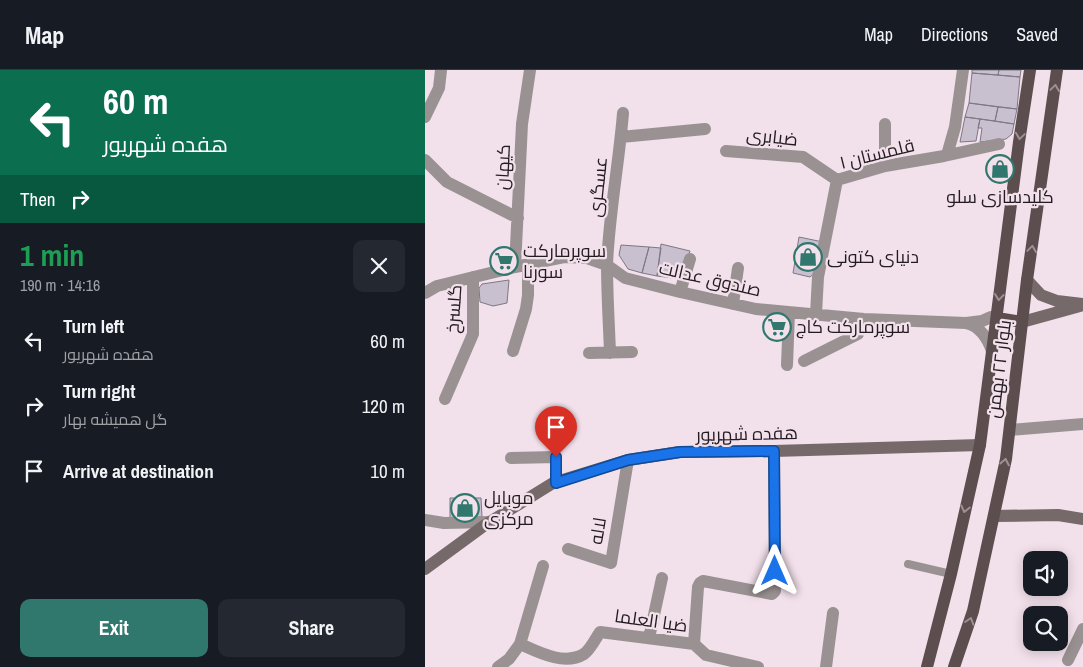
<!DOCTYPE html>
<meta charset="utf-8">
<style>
:root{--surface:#171b24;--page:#242831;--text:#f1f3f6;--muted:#9ea1a6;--line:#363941;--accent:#30776e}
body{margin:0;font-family:"Archivo Narrow",Cairo,sans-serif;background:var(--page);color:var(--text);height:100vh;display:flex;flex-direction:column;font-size:19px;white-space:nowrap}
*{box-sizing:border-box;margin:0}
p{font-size:16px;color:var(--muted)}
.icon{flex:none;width:28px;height:28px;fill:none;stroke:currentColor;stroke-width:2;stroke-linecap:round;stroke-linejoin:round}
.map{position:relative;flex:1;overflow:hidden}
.drawer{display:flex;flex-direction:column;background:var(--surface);width:425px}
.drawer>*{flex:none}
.guide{background:#0b6e4f;color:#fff;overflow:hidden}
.fabs{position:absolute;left:598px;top:481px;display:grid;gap:10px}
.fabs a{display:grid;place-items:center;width:45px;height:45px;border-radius:10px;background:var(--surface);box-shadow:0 2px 12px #0003;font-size:25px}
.pin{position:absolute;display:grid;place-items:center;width:42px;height:42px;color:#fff;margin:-51px -21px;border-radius:50% 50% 50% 0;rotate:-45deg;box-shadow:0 0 5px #0007}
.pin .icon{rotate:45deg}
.me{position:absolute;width:55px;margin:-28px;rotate:0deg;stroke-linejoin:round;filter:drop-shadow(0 0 4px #0008)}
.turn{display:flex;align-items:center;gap:18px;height:105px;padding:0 20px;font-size:22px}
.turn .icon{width:65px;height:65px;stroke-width:2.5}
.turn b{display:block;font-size:35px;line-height:42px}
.then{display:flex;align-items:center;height:48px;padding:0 20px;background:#0003;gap:10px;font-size:19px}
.round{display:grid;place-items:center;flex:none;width:52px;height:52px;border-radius:10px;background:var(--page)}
.head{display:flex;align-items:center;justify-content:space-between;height:85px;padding:0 20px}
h1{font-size:30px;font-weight:700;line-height:38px;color:#1e9e55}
.button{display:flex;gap:10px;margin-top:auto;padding:10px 20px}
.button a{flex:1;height:58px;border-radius:10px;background:var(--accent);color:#fff;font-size:20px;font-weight:700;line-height:58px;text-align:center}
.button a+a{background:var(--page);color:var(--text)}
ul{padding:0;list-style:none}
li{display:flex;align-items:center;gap:15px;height:65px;padding:0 20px}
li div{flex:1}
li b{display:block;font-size:19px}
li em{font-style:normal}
header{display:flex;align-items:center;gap:30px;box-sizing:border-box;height:70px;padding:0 25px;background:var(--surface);border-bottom:1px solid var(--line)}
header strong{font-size:24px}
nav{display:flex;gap:28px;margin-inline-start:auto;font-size:18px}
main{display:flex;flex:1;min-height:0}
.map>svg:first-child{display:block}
</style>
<header>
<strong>Map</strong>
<nav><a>Map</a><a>Directions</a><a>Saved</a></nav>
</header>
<main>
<section class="drawer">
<div class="guide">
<div class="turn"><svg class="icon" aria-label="left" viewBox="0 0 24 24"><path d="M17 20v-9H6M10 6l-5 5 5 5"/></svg><div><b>60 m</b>هفده شهریور</div></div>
<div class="then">Then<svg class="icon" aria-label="right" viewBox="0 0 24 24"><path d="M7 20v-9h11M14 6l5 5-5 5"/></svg></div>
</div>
<div class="head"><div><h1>1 min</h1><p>190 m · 14:16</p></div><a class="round"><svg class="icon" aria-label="close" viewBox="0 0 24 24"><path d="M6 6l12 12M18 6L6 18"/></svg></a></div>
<ul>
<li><svg class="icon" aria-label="left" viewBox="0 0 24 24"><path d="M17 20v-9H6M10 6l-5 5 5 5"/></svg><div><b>Turn left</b><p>هفده شهریور</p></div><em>60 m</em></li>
<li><svg class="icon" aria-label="right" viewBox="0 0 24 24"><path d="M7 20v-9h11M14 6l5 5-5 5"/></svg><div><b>Turn right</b><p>گل همیشه بهار</p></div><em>120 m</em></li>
<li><svg class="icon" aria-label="arrive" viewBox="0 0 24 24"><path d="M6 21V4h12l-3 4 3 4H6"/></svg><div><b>Arrive at destination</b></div><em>10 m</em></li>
</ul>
<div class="button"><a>Exit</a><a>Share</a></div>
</section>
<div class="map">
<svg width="658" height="597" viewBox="0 0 658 597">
<rect width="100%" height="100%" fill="#f2e0eb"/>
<path fill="#c8bfcf" stroke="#7f7786" d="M547 0H574L573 5 547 3Z
M574 0H596L595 7 573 5Z
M547 3 595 7 592 39 544 33Z
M544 33 573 37 570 51 540 47Z
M573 37 592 39 589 54 570 51Z
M540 47 555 49 551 71 535 72Z
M555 49 589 54 587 64 581 69 555 72 557 58H553Z
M374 167 398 172 391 202 385 207 368 203Z
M236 174 265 181 256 209 232 206Z
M196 175 224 177 217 203 203 199 194 185Z
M224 177 236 178 232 206 217 203Z
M84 210 82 233 68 236 55 232 54 218 57 214Z
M25 428H56L57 447 25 448Z"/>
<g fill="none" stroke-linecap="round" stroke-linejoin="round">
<path stroke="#9a9292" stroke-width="8" d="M483 494 526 504"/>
<path stroke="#9a9292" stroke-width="12" d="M0 47 14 18 16 0
M460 54V96
M196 67 280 59
M301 81 378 87 412 110
M522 85 530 57 538 0
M0 90 22 112 93 148
M412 110 460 96 519 86 574 74
M90 197 97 54 105 0
M255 222 265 189
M0 223 12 216 90 197 139 187 162 188 182 195 200 208 255 222 331 239 439 249 541 253 557 251 566 247 572 248
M308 234 313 198
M391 244 393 207 412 110
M541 253C554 255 563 269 567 281
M88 281 101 239 103 225V194
M164 283 207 282
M185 283C184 254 182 224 182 195 184 144 194 93 198 43
M379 291 433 264 439 249
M362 295 364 242
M20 329 48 264V207
M585 360 658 354
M86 388 131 387V413
M0 450 19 453 65 452
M143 479 186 493 203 390
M224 568 237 508
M95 574C113 582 139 596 159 584 165 580 171 568 175 562L269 574 281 585 333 597
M269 574 273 517 275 513 278 511 347 524 350 521 349 381
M643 590 658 559
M73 597 84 589 95 574 118 496
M401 597 408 543"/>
<path stroke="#76696a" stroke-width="12" d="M602 210 616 225 632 231 658 234
M597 252 655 236
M569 446 633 445 658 449
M0 499 60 455 128 413 203 390 255 382 349 381 555 375"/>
<path stroke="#5c4d4e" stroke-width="12" d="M572 248 597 252
M502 597 526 504 555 375 594 72 605 0
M529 597 548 541 581 389 602 210 632 0"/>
</g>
<defs><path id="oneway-chevron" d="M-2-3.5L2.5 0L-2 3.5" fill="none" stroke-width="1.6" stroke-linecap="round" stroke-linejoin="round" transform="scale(1.25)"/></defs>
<g stroke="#a08f95">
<use href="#oneway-chevron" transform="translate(630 18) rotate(-82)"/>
<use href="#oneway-chevron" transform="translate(595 66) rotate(98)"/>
<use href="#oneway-chevron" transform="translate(607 179) rotate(-82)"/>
<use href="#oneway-chevron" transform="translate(574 227) rotate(97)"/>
<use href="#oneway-chevron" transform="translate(580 392) rotate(-79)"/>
<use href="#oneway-chevron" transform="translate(540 439) rotate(103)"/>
<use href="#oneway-chevron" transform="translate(545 551) rotate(-72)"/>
</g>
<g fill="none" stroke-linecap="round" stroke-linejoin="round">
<defs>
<path id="route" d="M131 387V413L203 390 255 382 349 381 350 501"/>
</defs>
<use href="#route" stroke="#114b97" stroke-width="12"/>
<use href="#route" stroke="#1a73e8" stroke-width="9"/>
</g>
<defs>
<symbol id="shop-ring" viewBox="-11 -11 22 22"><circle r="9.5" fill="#f2e0eb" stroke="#30776e" stroke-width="1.5"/><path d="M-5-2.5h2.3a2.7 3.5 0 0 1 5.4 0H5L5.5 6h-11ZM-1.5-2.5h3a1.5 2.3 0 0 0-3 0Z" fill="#30776e"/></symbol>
<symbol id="supermarket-ring" viewBox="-11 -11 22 22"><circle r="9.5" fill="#f2e0eb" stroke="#30776e" stroke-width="1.5"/><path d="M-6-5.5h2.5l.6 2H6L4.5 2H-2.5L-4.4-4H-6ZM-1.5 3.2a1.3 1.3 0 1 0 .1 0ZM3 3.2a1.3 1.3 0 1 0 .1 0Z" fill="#30776e"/></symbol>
</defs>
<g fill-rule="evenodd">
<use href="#shop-ring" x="559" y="83" width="32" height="32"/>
<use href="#shop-ring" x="367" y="171" width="32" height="32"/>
<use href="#supermarket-ring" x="63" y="175" width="32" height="32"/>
<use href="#supermarket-ring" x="336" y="241" width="32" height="32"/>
<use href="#shop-ring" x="24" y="422" width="32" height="32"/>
</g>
<g text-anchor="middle" stroke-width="4.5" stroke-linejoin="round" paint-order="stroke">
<g font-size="18" fill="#221b1f" stroke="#f2e0eb">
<text transform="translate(347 67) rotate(6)" y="6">ضیابری</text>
<text transform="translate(452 84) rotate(-14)" y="6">قلمستان ۱</text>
<text transform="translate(78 97) rotate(-87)" y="6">کیهان</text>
<text transform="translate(173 117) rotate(-84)" y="6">عسگری</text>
<text transform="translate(285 209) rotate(13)" y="6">صندوق عدالت</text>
<text transform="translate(29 239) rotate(-86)" y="6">گلسرخ</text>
<text transform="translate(574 299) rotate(-83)" y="6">بلوار ۲۲ بهمن</text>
<text transform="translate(322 364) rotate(-1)" y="6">هفده شهریور</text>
<text transform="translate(173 461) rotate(-81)" y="6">لاله</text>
<text transform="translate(226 551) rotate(8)" y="6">ضیا العلما</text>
</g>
<g font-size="18" fill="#221b1f" stroke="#f2e0eb" text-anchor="start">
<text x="575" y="133" text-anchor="middle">کلیدسازی سلو</text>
<text x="98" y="187">سوپرمارکت<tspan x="98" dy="21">سورنا</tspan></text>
<text x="402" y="193">دنیای کتونی</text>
<text x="371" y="263">سوپرمارکت کاج</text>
<text x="59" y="434">موبایل<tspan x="59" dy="21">مرکزی</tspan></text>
</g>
</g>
</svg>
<div class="fabs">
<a><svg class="icon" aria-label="sound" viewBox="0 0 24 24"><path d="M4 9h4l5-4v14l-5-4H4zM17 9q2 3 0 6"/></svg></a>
<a><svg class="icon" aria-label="search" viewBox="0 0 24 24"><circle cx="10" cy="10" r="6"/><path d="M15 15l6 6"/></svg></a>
</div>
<div class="pin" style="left:131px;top:387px;background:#d93025"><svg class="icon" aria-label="arrive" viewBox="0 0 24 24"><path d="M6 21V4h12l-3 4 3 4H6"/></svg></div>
<svg class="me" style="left:350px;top:501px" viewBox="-20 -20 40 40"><path d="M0-17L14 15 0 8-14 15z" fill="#1a73e8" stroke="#fff" stroke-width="4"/></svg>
</div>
</main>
